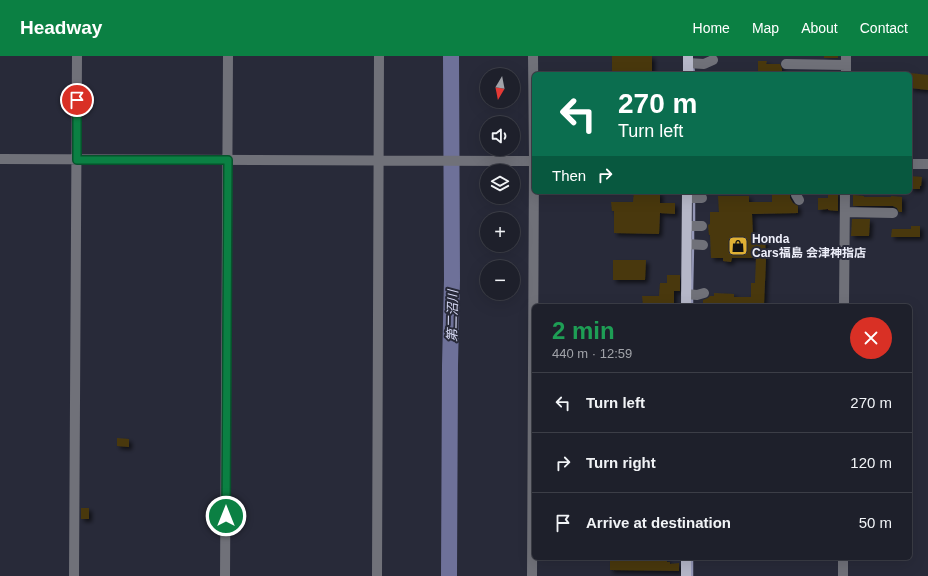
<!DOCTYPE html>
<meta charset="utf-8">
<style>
:root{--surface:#1e202b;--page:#2b2d37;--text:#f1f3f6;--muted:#a1a3a9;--line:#3c3e47;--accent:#0b8043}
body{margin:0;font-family:Helvetica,"Noto Sans JP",sans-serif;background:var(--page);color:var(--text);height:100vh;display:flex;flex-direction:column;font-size:15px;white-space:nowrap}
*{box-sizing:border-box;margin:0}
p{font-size:13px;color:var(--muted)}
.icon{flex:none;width:22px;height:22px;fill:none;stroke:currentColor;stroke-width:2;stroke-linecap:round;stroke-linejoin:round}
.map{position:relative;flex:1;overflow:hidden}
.panel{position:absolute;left:532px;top:248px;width:380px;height:256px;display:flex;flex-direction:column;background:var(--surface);border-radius:6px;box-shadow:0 4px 16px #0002,0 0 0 1px var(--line)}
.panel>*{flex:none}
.guide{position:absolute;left:532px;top:16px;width:380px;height:122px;border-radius:6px;box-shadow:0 4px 16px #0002,0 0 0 1px var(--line);background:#0b6e4f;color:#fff;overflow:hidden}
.needle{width:26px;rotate:190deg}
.controls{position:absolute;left:480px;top:12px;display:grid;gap:8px}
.controls a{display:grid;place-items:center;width:40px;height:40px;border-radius:50%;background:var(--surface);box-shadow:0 4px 16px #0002,0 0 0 1px var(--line);font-size:20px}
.pin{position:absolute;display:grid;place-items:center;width:34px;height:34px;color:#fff;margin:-17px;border:2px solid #fff;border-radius:50%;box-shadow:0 1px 4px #0007}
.me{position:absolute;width:44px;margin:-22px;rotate:0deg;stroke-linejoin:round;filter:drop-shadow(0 0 3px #0008)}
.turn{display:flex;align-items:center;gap:14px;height:84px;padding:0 20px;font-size:18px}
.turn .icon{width:52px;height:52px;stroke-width:2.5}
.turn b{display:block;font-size:28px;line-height:34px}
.then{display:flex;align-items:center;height:38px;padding:0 20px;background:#0003;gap:8px;font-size:15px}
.round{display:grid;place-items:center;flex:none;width:42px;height:42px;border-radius:21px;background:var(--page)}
.overview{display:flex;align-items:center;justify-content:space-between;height:68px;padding:0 20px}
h1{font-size:24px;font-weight:800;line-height:30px;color:#1e9e55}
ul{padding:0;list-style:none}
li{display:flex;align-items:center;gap:12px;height:60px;padding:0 20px;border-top:1px solid var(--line)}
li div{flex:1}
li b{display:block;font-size:15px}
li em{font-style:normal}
header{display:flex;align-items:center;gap:24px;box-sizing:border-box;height:56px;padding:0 20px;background:var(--accent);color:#fff}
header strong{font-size:19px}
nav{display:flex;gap:22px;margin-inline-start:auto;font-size:14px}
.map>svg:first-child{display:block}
</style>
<header>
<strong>Headway</strong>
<nav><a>Home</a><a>Map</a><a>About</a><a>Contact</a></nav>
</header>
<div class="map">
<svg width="928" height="520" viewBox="0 0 928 520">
<defs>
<filter id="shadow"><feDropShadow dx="3" dy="3" stdDeviation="2" flood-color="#0009"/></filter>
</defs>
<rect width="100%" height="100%" fill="#282a39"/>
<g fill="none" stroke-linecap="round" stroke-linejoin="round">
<path stroke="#9497b6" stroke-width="2.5" d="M693 10 694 18
M694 167V144
M693 185V172
M692 235 693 190
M692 250V240
M692 502V520"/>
<path stroke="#6e7199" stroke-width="16" d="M449 520 450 309 452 224 451 0"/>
</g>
<path fill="#49390e" filter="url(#shadow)" d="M612 0H652V18H612Z
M824 0H838V2H824Z
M758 5H767L766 8H780L782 13V18H758Z
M824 15H838V18H824Z
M910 17 928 19V34L910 32Z
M910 120 922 121 921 130H920V133H910Z
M634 136H660V147H675V158L660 157 659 178 614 177V155H612L611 146H633Z
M773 136H790V142L793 147 798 150V157L752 158 753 180H765L766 204 764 248 751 247V227H755L756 202H732L731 206 723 205V202H711L710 179H709L708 169 710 168V156H719L718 140H749V146H772V137Z
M830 136H838V155L828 154V153L818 154V142H828V137Z
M853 139 864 140V141H891V140L902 141V156H899L897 152 893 150H853Z
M852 163H870L869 180H851Z
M911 170H920V181H891L892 173H911Z
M613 204H646L645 224H613Z
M667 219H680V235H674V250H661V248L643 249 642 240H659L660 227H667Z
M714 237 734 238V241H751V249L711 248H703V244L708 242 710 240H714Z
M117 382 129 383V391L117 390Z
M81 452H89V463H81Z
M610 502H667V506H670V508L679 507V515L610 514Z"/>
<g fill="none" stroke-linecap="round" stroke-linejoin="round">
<path stroke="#707179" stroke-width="10" d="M688 7 704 8 713 4
M786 8 846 9
M846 18V0
M0 103 534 105
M910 108H928
M796 136V139L799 144
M687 142H702
M845 156 893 157
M687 170H702
M687 188 703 189
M686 238 697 239 704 237
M844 250 845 136
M74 520 77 0
M225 520 228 0
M377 520 379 0
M532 520 534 105 533 0
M843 520V502"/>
<path stroke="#b5b7c8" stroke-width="10" d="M688 18V0
M686 250 687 136
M686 520V502"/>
</g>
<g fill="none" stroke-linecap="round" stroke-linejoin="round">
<defs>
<path id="route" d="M77 44V104H228L226 460"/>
</defs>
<use href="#route" stroke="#07532c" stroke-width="10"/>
<use href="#route" stroke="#0b8043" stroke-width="7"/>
</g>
<defs>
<symbol id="shop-square" viewBox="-11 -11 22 22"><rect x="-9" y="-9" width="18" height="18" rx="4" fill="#dfb034" stroke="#282a39"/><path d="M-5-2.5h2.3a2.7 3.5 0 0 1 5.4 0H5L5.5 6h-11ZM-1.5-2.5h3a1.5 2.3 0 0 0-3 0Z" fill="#111"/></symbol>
</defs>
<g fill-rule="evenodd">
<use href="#shop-square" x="727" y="179" width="22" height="22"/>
</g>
<g text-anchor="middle" stroke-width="4" stroke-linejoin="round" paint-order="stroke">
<g font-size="12" font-weight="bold" fill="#eeeffa" stroke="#282a39" text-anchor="start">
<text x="752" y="187">Honda<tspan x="752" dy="14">Cars福島 会津神指店</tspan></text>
</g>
<g font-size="13" font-style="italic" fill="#d9dcf7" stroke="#282a39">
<text transform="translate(452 260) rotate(-89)" y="5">第二沼川</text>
</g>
</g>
</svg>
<div class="controls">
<a><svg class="needle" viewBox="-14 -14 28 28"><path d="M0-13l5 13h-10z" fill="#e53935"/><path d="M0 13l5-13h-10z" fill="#a1a3a9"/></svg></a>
<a><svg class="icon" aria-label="sound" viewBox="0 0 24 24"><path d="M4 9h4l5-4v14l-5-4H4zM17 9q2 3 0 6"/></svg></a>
<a><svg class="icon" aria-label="layers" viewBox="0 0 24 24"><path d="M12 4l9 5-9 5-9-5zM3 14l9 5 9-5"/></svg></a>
<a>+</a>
<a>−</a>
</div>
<div class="pin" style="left:77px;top:44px;background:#d93025"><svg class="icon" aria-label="arrive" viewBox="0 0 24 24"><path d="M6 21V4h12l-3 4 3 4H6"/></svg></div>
<svg class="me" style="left:226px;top:460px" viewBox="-20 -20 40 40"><circle r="17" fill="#0b8043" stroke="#fff" stroke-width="3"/><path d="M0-11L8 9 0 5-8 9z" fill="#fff"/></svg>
<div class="guide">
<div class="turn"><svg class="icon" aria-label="left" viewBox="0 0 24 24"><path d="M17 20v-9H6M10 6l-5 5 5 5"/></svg><div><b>270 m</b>Turn left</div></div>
<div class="then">Then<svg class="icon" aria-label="right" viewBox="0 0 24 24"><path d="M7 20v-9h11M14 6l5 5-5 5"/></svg></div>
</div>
<section class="panel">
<div class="overview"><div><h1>2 min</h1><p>440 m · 12:59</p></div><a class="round" style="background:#d93025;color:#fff"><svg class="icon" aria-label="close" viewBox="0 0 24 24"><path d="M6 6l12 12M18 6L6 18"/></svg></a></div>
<ul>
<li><svg class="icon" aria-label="left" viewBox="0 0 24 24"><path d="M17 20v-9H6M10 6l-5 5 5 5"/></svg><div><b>Turn left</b></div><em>270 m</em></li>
<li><svg class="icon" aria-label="right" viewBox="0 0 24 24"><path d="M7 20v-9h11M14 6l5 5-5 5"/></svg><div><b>Turn right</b></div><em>120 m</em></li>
<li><svg class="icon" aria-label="arrive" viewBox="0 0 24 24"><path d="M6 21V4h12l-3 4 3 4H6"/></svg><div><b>Arrive at destination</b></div><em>50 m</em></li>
</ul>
</section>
</div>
